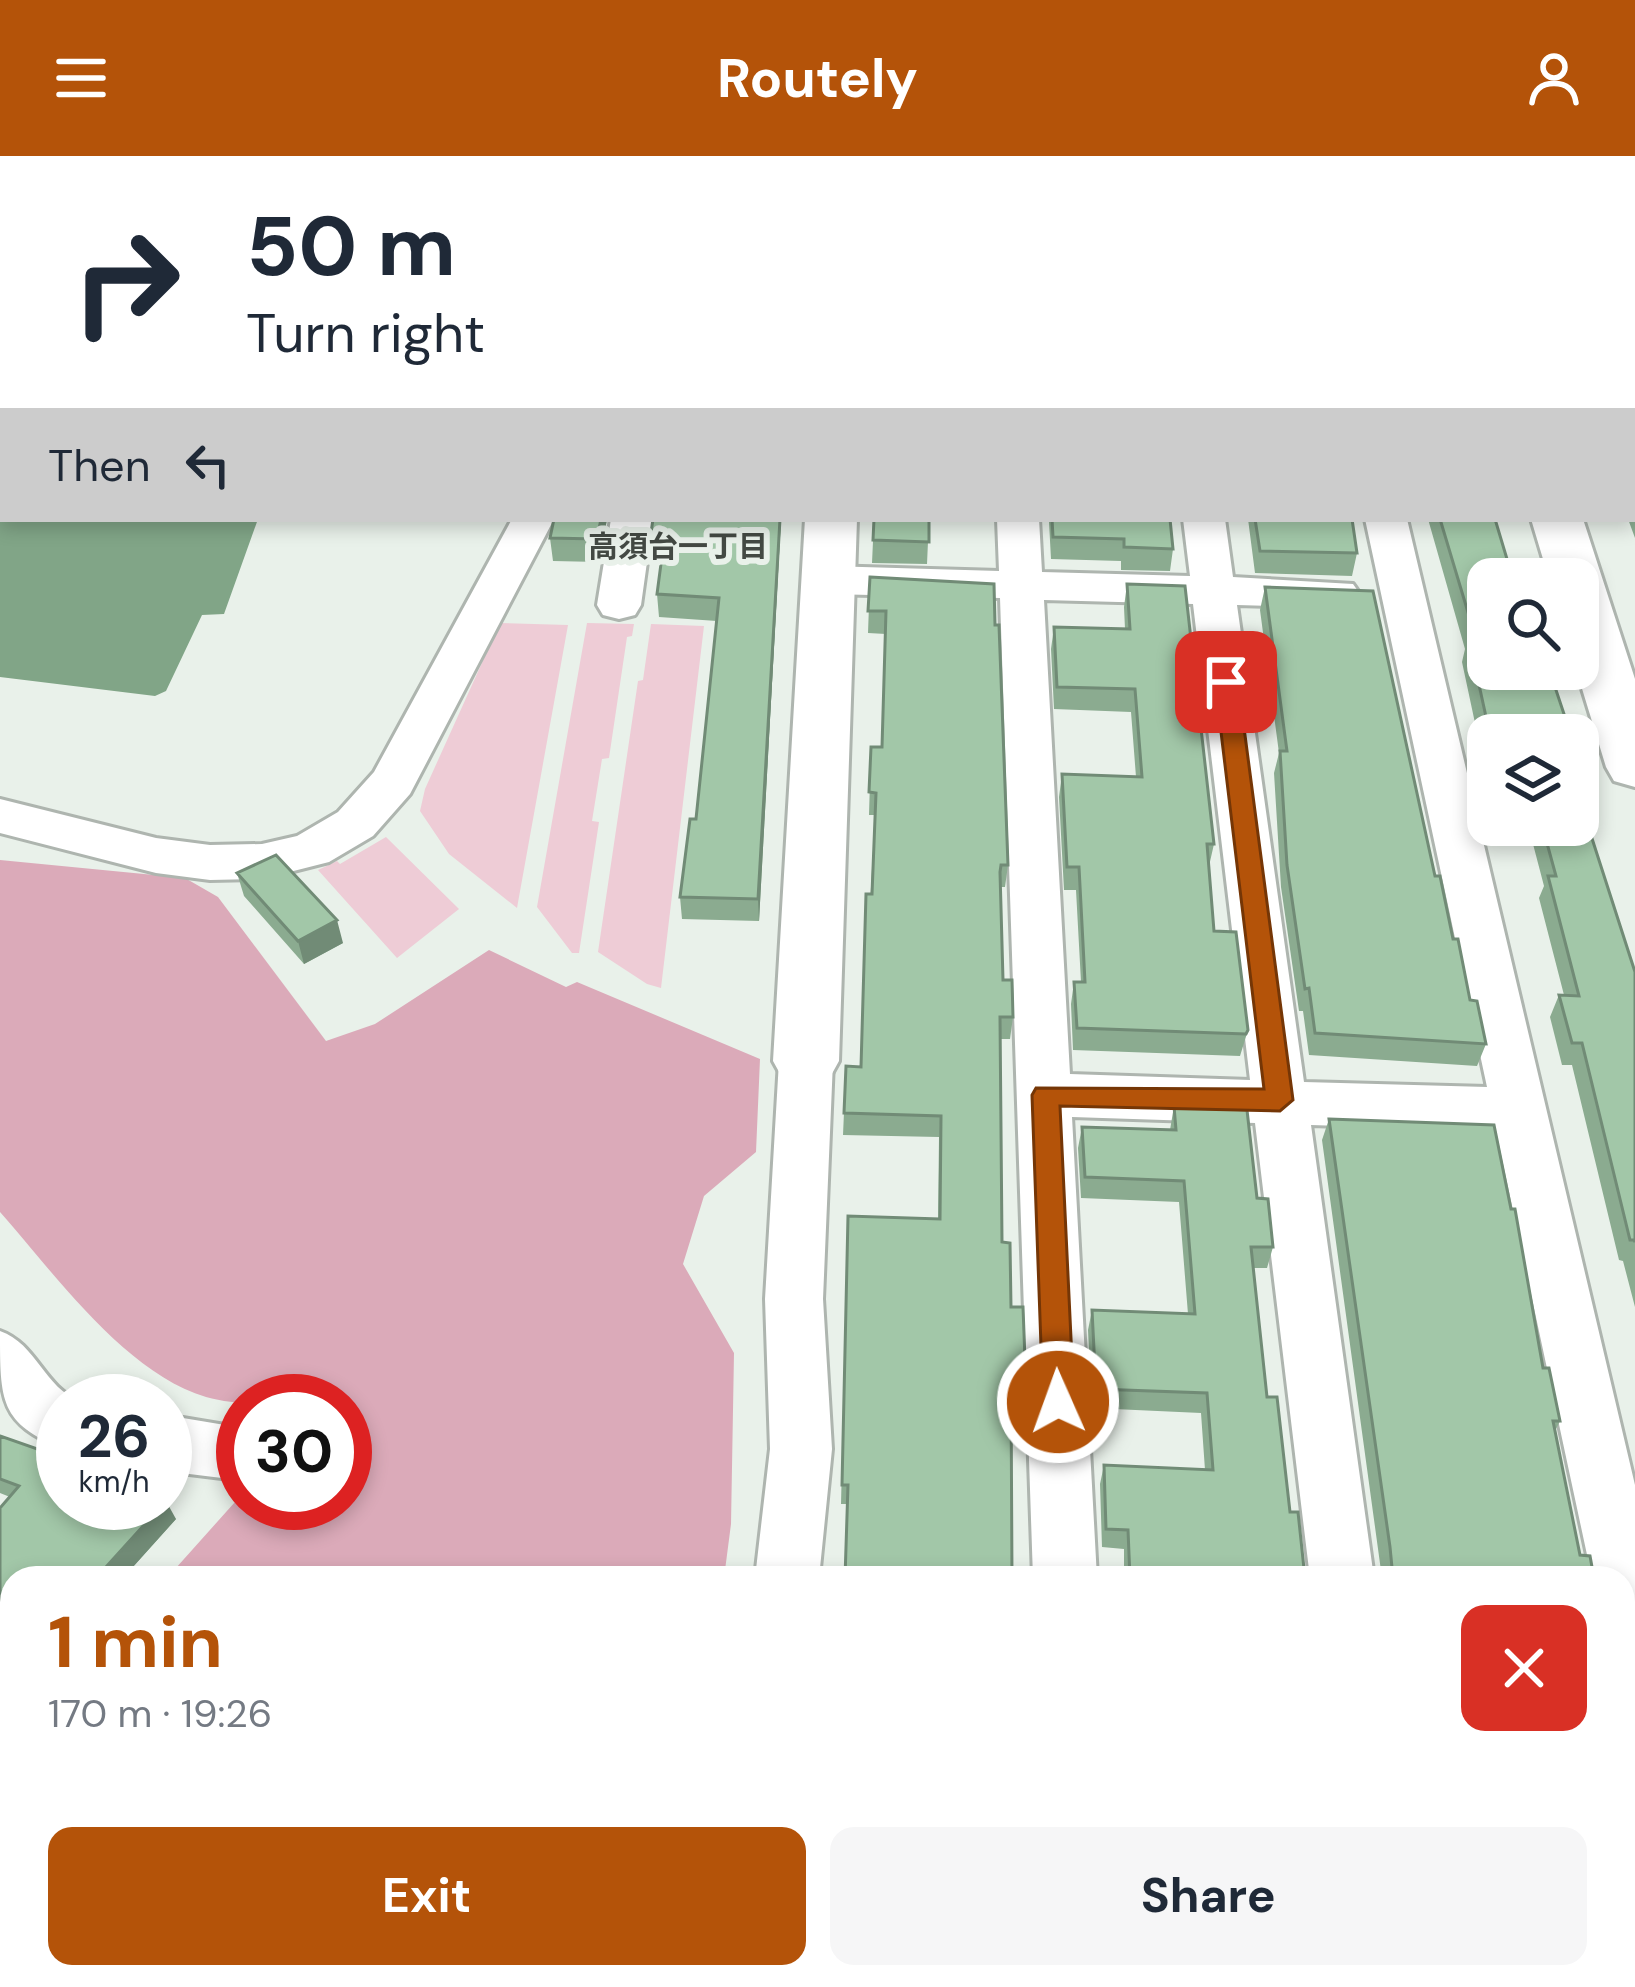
<!DOCTYPE html>
<meta charset="utf-8">
<style>
:root{--surface:#fff;--page:#f6f6f7;--text:#1f2937;--muted:#747a83;--accent:#b45309}
body{margin:0;font-family:"DM Sans","Noto Sans JP",sans-serif;background:var(--page);color:var(--text);height:100vh;display:flex;flex-direction:column;font-size:45px;white-space:nowrap}
*{box-sizing:border-box;margin:0}
p{font-size:39px;color:var(--muted)}
.icon{flex:none;width:66px;height:66px;fill:none;stroke:currentColor;stroke-width:2;stroke-linecap:round;stroke-linejoin:round}
.map{position:relative;flex:1;overflow:hidden}
.panel{position:absolute;left:0px;top:1410px;width:1635px;height:423px;display:flex;flex-direction:column;background:var(--surface);border-radius:36px 36px 0 0;box-shadow:0 6px 18px #0003}
.panel>*{flex:none}
.banner{position:absolute;left:0px;top:0px;width:1635px;height:366px;box-shadow:0 6px 18px #0003;background:#fff;color:var(--text);overflow:hidden}
.controls{position:absolute;left:1467px;top:402px;display:grid;gap:24px}
.controls a{display:grid;place-items:center;width:132px;height:132px;border-radius:24px;background:var(--surface);box-shadow:0 6px 18px #0003;font-size:60px}
.speed{position:absolute;left:36px;top:1218px;display:flex;gap:24px;font-size:60px;font-weight:700;text-align:center}
.speed>*{display:grid;place-content:center;width:156px;height:156px;border-radius:50%;background:var(--surface);box-shadow:0 6px 18px #0003;line-height:1}
.speed small{font-size:30px;font-weight:400}
.speed .limit{border:18px solid #d22;background:#fff;color:#111}
.pin{position:absolute;display:grid;place-items:center;width:102px;height:102px;color:#fff;margin:-51px;border-radius:24px;box-shadow:0 6px 18px #0006}
.me{position:absolute;width:132px;margin:-66px;rotate:358deg;stroke-linejoin:round;filter:drop-shadow(0 0 9px #0008)}
.turn{display:flex;align-items:center;gap:42px;height:252px;padding:0 48px;font-size:54px}
.turn .icon{width:156px;height:156px;stroke-width:2.5}
.turn b{display:block;font-size:84px;line-height:102px}
.then{display:flex;align-items:center;height:114px;padding:0 48px;background:#0003;gap:24px;font-size:45px}
.round{display:grid;place-items:center;flex:none;width:126px;height:126px;border-radius:24px;background:var(--page)}
.headline{display:flex;align-items:center;justify-content:space-between;height:204px;padding:0 48px}
h1{font-size:72px;font-weight:700;line-height:90px;color:var(--accent)}
.action{display:flex;gap:24px;margin-top:auto;padding:24px 48px}
.action a{flex:1;height:138px;border-radius:24px;background:var(--accent);color:#fff;font-size:48px;font-weight:700;line-height:138px;text-align:center}
.action a+a{background:var(--page);color:var(--text)}
header{display:flex;justify-content:space-between;align-items:center;height:156px;padding:0 48px;background:var(--accent);color:#fff;font-size:54px;font-weight:700}
.map>svg:first-child{display:block}
</style>
<header><svg class="icon" aria-label="menu" viewBox="0 0 24 24"><path d="M4 6h16M4 12h16M4 18h16"/></svg>Routely<svg class="icon" aria-label="person" viewBox="0 0 24 24"><circle cx="12" cy="8" r="4"/><path d="M4 21q1-7 8-7t8 7"/></svg></header>
<div class="map">
<svg width="1635" height="1831" viewBox="0 0 1635 1831">
<rect width="100%" height="100%" fill="#e9f1ea"/>
<path fill="#eeccd6" d="M500 467 568 469 517 752 449 698 420 655 425 633Z
M587 467 634 468 632 480 627 481 609 602 602 603 592 665 599 666 579 797H572L537 751Z
M651 468 704 470 661 832 647 828 598 796 638 525 643 524Z
M386 681 459 753 397 802 318 714 337 705 340 708Z"/>
<path fill="#dbaab9" d="M0 0H674L3 3V341Z
M0 704 185 722 218 741 326 885 375 868 489 794 566 831 577 826 760 903 756 996 704 1040 683 1108 734 1197 731 1368 724 1422H167L235 1346 243 1318V1347H345V1245C301 1245 248 1253 206 1241 125 1217 54 1117 0 1056Z
M12 1537V1821H677V1831H0V1541Z"/>
<path fill="#81a587" d="M0 352 3 363H258L224 458 202 459 166 535 155 540 0 521Z"/>
<g fill="none" stroke-linecap="round" stroke-linejoin="round">
<defs>
<path id="minor" d="M512 363H554L410 638 373 680 329 706 262 723 210 724 156 717 0 677V643L156 682 210 689 262 688 297 680 338 656 374 616Z
M611 363H653L641 449 635 459 619 463 603 459 597 449Z
M997 363H1039L1042 416 1190 420 1183 363H1225L1233 421 1353 428 1360 438 1353 448 1338 452 1237 449 1304 926 1487 931 1365 363H1407L1635 1329V1500L1623 1495V1422H1592L1496 975 1311 969 1374 1422H1310L1255 967 1072 961 1097 1422H1033L1000 442 828 438 813 434 806 424 813 414 828 410 999 415ZM1044 444 1193 448 1250 924 1070 918Z
M806 884 825 890 833 905 823 1143 832 1293 819 1422H755L770 1293 765 1143 779 905 787 890Z
M0 1175C37 1188 44 1232 80 1245H63V1293C0 1267 0 1246 0 1175Z
M165 1259 243 1272V1318L230 1323 165 1315Z
M1623 1731H1635V1803H1623Z
M705 1821H779L778 1831H704Z
M1043 1821H1117L1118 1831H1044Z
M1357 1821H1431L1433 1831H1359Z"/>
<path id="tertiary" d="M1635 4V30L1632 31V5Z
M805 363H857L839 905 829 923 806 930 783 923 773 905Z
M1531 363H1583L1635 523V631L1614 625 1606 611 1576 513 1578 423H1549Z"/>
</defs>
<use href="#minor" stroke="#aeb5af" stroke-width="6"/>
<use href="#tertiary" stroke="#aeb5af" stroke-width="6"/>
<use href="#minor" fill="#fff" fill-rule="evenodd"/>
<use href="#tertiary" fill="#fff" fill-rule="evenodd"/>
</g>
<path fill="#8bab90" d="M1635 45V382L1628 363H1632V47Z
M554 363H607L599 406 553 405 550 382Z
M781 363 759 765 682 763 680 741 696 663 717 465 659 461 657 438 661 407H651L650 384Z
M874 363H929L927 408 872 407Z
M1045 363H1170L1173 393 1170 415 1121 414V405L1051 403 1049 366Z
M1248 363H1352L1357 397 1352 420 1255 417Z
M1428 363H1495L1488 423 1571 579H1488V628L1462 506 1465 493Z
M870 421 1008 709 1005 731H1001L1003 824 1013 861 1010 883H1000L1002 1086 1011 1151 1026 1230 1023 1249 1011 1250 848 1348H841L848 1060 938 1063 939 981 843 979 846 910 861 911 875 659H869L871 591H882L886 478 868 477Z
M1127 428 1214 688 1209 710 1214 775 1248 874 1240 900 1073 894 1071 848 1074 826H1081L1076 734H1064L1059 641 1062 618 1136 621 1131 556 1054 553 1051 493 1054 471 1125 473 1124 451Z
M1265 431 1435 720 1470 844 1486 888 1477 910 1309 899 1303 855H1299L1281 731 1274 617 1279 597 1260 454Z
M1578 606 1585 634 1580 646 1635 816V1151L1623 1105 1619 1104 1572 909H1562L1550 861 1559 839H1564L1539 742 1544 730 1528 669H1578Z
M237 717 343 787 304 808 244 740Z
M1174 950 1257 1042 1273 1091 1267 1112H1254L1267 1241 1305 1422H1124V1393L1102 1391 1100 1328 1104 1309 1205 1314 1201 1257 1092 1252 1088 1174 1092 1154 1188 1158 1179 1046 1081 1042 1078 992 1082 971 1170 974Z
M1329 963 1543 1212 1560 1265 1555 1275 1580 1399 1594 1422H1382L1322 984Z
M0 1280 176 1363 123 1422H12L7 1481 0 1477V1352L10 1341 0 1337Z
M1623 1581 1635 1647V1711L1630 1716 1623 1715Z
M1149 1821H1368L1370 1831H1149Z
M1443 1821H1623L1635 1831H1437V1828Z"/>
<path fill="#718b76" d="M1416 0H1443L1438 3H1412Z
M601 363H607L599 406 597 383Z
M780 363H781L759 765 758 743Z
M337 764 343 787 304 808 298 785Z
M166 1345 176 1363 123 1422H96Z
M12 1442V1475L7 1481 0 1472V1456Z"/>
<path fill="#a2c7a8" stroke="#718b76" stroke-width="3" d="M929 0H1155V3H927Z
M1195 0H1231L1243 3H1195Z
M1338 0H1416L1412 3H1336Z
M1635 45V337L1632 328V47Z
M554 363H601L597 383 550 382Z
M653 363H780L758 743 680 741 690 663H696L719 442 657 438 664 385 650 384Z
M874 363H929V386L873 384Z
M1052 363H1170L1173 393 1124 391V383L1053 381Z
M1255 363H1352L1357 397 1260 395Z
M1440 363H1495L1513 423H1488V513H1549L1571 579H1490L1469 483H1476Z
M870 421 994 428 995 469H999L1008 709H1001L1000 716 1003 824H1012L1013 861H1000L1002 1086 1010 1087 1011 1151H1023L1026 1230 1011 1231 1012 1422H845L848 1329H842L848 1060 940 1063 941 960 844 957 846 910 861 911 866 738H872L876 637 869 636 871 591H882L886 455H868Z
M1127 428 1185 430 1214 688H1207L1214 775 1236 776 1248 874 1246 878 1077 872 1074 826H1085L1079 711H1067L1062 618 1142 621 1135 533 1057 531 1054 471 1130 473Z
M1265 431 1373 435 1435 720H1440L1453 783H1458L1470 844 1477 845 1486 888 1315 877 1309 832 1305 833 1287 709 1280 595H1287Z
M1578 606 1585 634H1578Z
M1578 639 1635 816V1086L1634 1084H1630L1582 887H1572L1559 839 1579 840 1548 720H1556L1542 669H1578Z
M276 699 337 764 298 785 237 717Z
M1174 950 1247 954 1257 1042 1268 1043 1273 1091H1251L1267 1241H1277L1290 1356H1298L1305 1422H1130L1128 1374 1106 1373 1104 1309 1213 1314 1207 1237 1096 1233 1092 1154 1195 1158 1184 1025 1085 1021 1082 971 1176 974Z
M1329 963 1494 969 1511 1053H1515L1543 1212H1549L1560 1265H1553L1580 1399 1590 1400 1594 1422H1393L1390 1391Z
M0 1280 40 1294 47 1283 63 1289V1347H164L96 1422H12V1442L0 1456V1352L19 1330 0 1323Z
M1623 1581 1635 1647V1700H1623Z
M1623 1794H1635V1831H1450L1449 1821H1623Z
M780 1821H987V1831H772L773 1822Z
M1156 1821H1368L1370 1831H1156Z"/>
<path fill="#b45309" stroke="#753606" stroke-width="3" d="M1226 519 1238 526 1293 944 1280 955 1060 950 1074 1246 1069 1256 1058 1260 1047 1256 1043 1246 1032 939 1036 932 1264 933 1215 526Z"/>
<g text-anchor="middle" stroke-width="12" stroke-linejoin="round" paint-order="stroke">
<g font-size="30" font-weight="bold" fill="#434943" stroke="#e9f1ea">
<text x="678" y="401">高須台一丁目</text>
</g>
</g>
</svg>
<div class="controls">
<a><svg class="icon" aria-label="search" viewBox="0 0 24 24"><circle cx="10" cy="10" r="6"/><path d="M15 15l6 6"/></svg></a>
<a><svg class="icon" aria-label="layers" viewBox="0 0 24 24"><path d="M12 4l9 5-9 5-9-5zM3 14l9 5 9-5"/></svg></a>
</div>
<div class="speed"><div>26<small>km/h</small></div><div class="limit">30</div></div>
<div class="pin" style="left:1226px;top:526px;background:#d93025"><svg class="icon" aria-label="arrive" viewBox="0 0 24 24"><path d="M6 21V4h12l-3 4 3 4H6"/></svg></div>
<svg class="me" style="left:1058px;top:1246px" viewBox="-20 -20 40 40"><circle r="17" fill="#b45309" stroke="#fff" stroke-width="3"/><path d="M0-11L8 9 0 5-8 9z" fill="#fff"/></svg>
<div class="banner">
<div class="turn"><svg class="icon" aria-label="right" viewBox="0 0 24 24"><path d="M7 20v-9h11M14 6l5 5-5 5"/></svg><div><b>50 m</b>Turn right</div></div>
<div class="then">Then<svg class="icon" aria-label="left" viewBox="0 0 24 24"><path d="M17 20v-9H6M10 6l-5 5 5 5"/></svg></div>
</div>
<section class="panel">
<div class="headline"><div><h1>1 min</h1><p>170 m · 19:26</p></div><a class="round" style="background:#d93025;color:#fff"><svg class="icon" aria-label="close" viewBox="0 0 24 24"><path d="M6 6l12 12M18 6L6 18"/></svg></a></div>
<div class="action"><a>Exit</a><a>Share</a></div>
</section>
</div>
